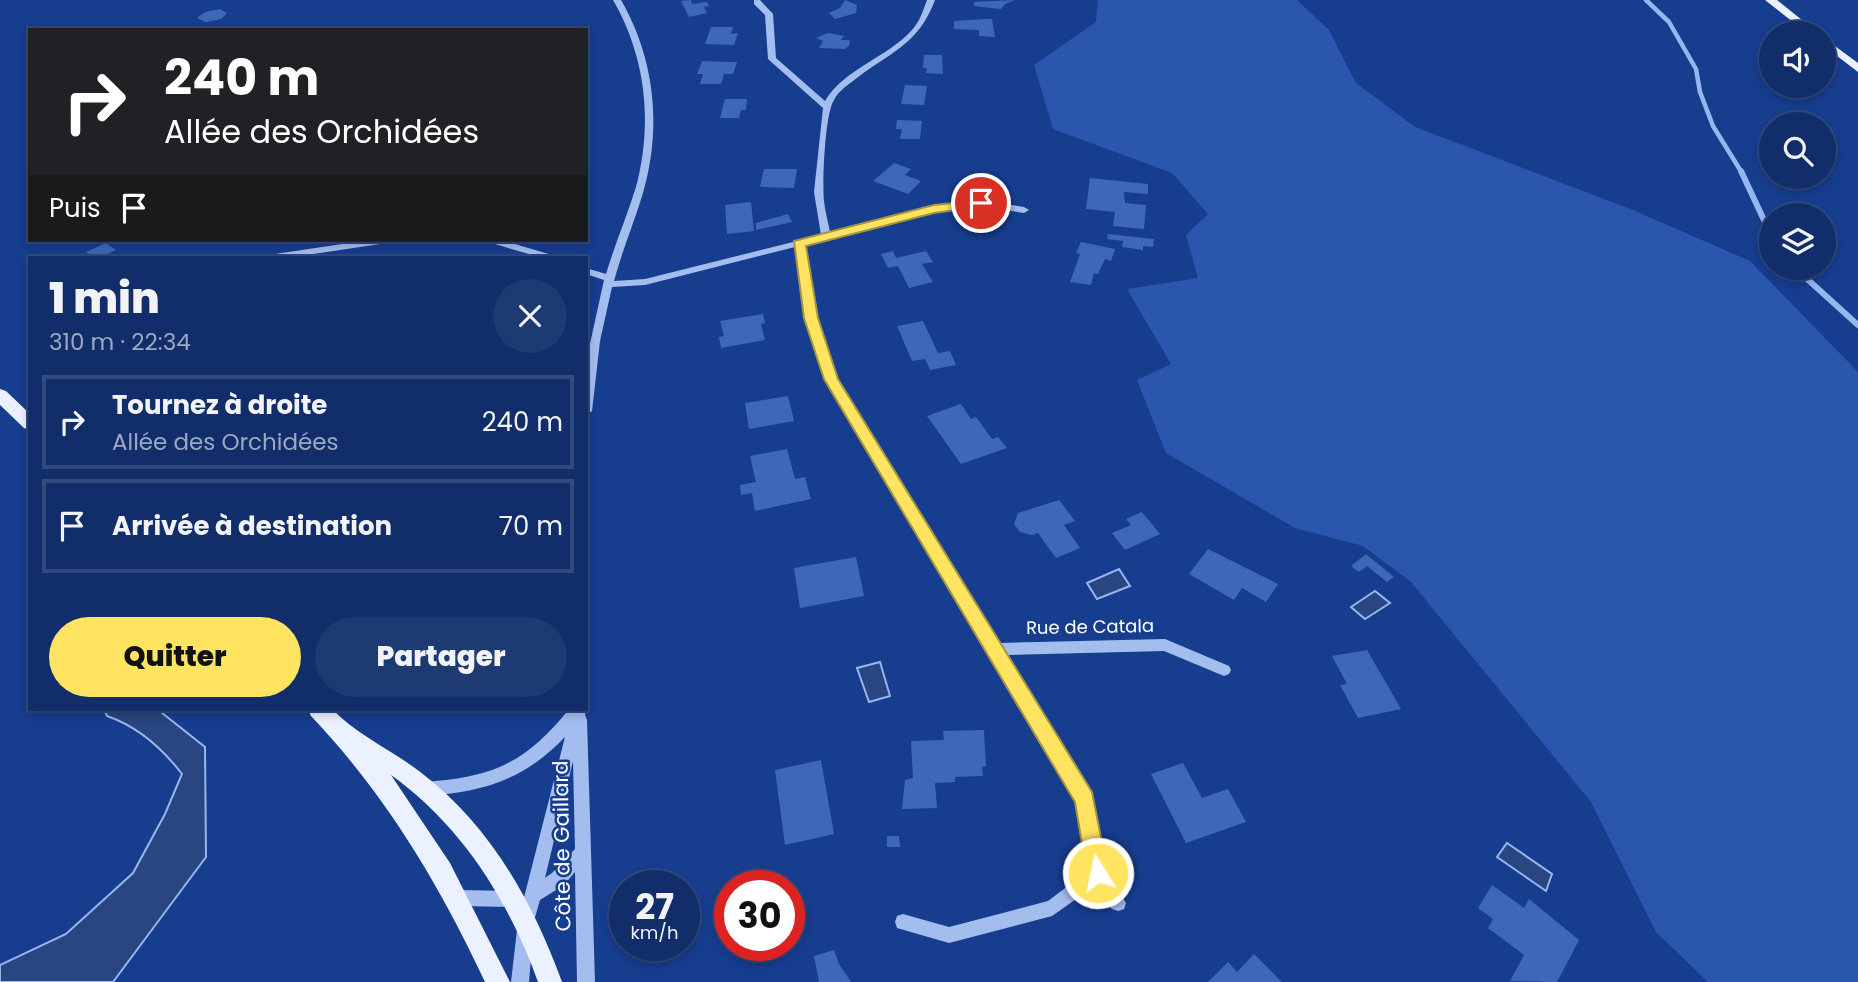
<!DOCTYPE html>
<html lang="fr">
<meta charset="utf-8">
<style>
:root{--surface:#112e6b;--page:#1e3a73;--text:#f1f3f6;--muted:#9ca8c1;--line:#304a7e;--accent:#ffe462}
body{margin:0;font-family:Poppins,sans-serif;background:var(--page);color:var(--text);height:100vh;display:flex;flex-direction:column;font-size:26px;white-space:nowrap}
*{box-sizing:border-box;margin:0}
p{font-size:23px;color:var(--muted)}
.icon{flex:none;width:38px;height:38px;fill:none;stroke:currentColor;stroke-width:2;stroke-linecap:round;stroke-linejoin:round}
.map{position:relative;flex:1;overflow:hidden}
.side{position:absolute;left:28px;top:256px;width:560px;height:455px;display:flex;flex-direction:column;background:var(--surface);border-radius:0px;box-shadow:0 4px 10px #0003,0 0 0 2px var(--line)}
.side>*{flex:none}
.guide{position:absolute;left:28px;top:28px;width:560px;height:214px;border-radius:0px;box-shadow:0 4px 10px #0003,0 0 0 2px var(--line);background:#202124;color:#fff;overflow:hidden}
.fabs{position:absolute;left:1759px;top:21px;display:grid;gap:14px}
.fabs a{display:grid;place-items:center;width:77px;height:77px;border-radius:50%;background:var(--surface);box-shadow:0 4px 10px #0003,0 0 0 2px var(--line);font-size:35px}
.speed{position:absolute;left:609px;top:870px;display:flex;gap:14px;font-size:35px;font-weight:700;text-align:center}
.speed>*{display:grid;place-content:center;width:91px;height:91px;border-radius:50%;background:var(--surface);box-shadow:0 4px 10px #0003,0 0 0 2px var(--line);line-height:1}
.speed small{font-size:18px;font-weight:400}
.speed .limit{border:10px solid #d22;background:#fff;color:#111}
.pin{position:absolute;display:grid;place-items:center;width:60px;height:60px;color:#fff;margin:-30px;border:4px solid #fff;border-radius:50%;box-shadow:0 2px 7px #0007}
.me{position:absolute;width:77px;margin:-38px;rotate:350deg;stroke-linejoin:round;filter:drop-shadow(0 0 5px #0008)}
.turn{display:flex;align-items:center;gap:24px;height:147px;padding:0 21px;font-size:32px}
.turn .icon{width:91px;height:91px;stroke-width:2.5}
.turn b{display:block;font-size:49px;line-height:60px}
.then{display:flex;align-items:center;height:66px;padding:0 21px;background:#0003;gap:14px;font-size:26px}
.round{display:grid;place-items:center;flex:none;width:74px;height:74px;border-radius:37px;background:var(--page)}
.head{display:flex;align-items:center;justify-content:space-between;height:119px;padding:0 21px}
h1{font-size:42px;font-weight:800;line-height:52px}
.action{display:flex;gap:14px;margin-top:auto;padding:14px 21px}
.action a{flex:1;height:80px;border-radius:42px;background:var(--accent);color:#111;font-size:28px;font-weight:800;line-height:80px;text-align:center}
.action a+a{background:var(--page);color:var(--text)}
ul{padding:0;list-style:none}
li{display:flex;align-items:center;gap:21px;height:94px;margin:0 14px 10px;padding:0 7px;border:4px solid var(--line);border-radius:0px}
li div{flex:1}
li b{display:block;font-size:26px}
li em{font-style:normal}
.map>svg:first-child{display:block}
</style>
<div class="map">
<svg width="1858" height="982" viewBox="0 0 1858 982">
<rect width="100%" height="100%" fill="#173d8f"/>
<path fill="#2a56ae" d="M1098 0H1297L1329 30 1356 83 1415 127 1633 210 1750 261 1858 372V982H1708L1656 932 1591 802 1411 582 1363 546 1295 528 1166 453 1137 380 1171 364 1127 289 1198 278 1186 235 1208 214 1172 173 1053 129 1034 65 1096 22Z"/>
<path fill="#294582" stroke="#96b6f2" stroke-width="2" d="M1119 569 1130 586 1097 599 1087 583Z
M1375 591 1390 603 1365 619 1351 607Z
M880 662 890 696 869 702 857 668Z
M104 709H157L205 747 206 857 113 982H0V965L66 934 133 873 165 814 182 774C162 748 139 727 107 716Z
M1507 843 1552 874 1546 891 1497 857Z"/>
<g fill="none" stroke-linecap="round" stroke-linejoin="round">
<path stroke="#96b6f2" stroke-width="4.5" d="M1646 0 1669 22 1696 69 1700 92 1713 126 1742 173"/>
<path stroke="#96b6f2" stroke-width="6" d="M1741 171 1771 235
M1795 268 1858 325"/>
</g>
<path fill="#3f67b8" d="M691 0 692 4 707 2 709 6 704 7 707 13 689 17 681 1Z
M845 0 857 5 856 13 835 19 829 13 840 8Z
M1015 0 1005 4 1001 9 974 6V2Z
M220 9 227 13 221 19 206 22 197 18 205 12Z
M983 19H992L995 37 979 36V30L954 29V21Z
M711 27H733L731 34 738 33 734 45 705 44Z
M828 33 844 36 841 40H850L849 46 845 49 819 48 823 41 816 38Z
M924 55H942L943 74 926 73 927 68H923Z
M702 61 730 62H737L733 74H724L721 84H700L703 74H697Z
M905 85 927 86 924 105 901 104Z
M725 99H747L746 110H741L739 118H720Z
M897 120 922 121 920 139H900L902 129H896Z
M894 163 911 169 905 175 921 181 908 194 873 181Z
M764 169H797L794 188 760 187Z
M1090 178 1148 184V194L1124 192 1125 203 1146 205 1144 229 1113 226 1115 212 1086 209Z
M968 179 982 182 973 198 958 195Z
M751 202 754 231 727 234 725 205Z
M788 214 792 222 756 230V223Z
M1108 234 1154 239 1153 247 1143 246V250L1122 247 1123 241 1107 239Z
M1081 242 1115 249 1111 261 1105 259 1098 274 1094 273 1091 285 1070 282 1080 254 1076 253Z
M106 243 116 250 101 257H86L89 255 86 252Z
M893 251 896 258 926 251 933 262 922 264 933 282 909 288 898 266 888 268 881 254Z
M763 314 765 323 761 324 765 340 721 348 719 337 724 336 720 321Z
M923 321 938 353 950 351 956 365 930 370 925 359 912 361 897 326Z
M788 396 794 421 749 429 745 403Z
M961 404 971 419 976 417 992 439 998 437 1007 448 961 464 927 416Z
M787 449 795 479 805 477 811 499 755 511 752 493 741 495 740 485 756 482 750 456Z
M1059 500 1075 521 1064 525 1080 548 1056 558 1038 533 1032 535 1020 532 1014 524 1018 513Z
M1142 512 1160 534 1125 550 1112 533 1131 525 1126 519Z
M1208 549 1278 584 1266 602 1242 588 1234 600 1189 574Z
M1366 554 1394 577 1387 582 1367 566 1359 572 1351 566Z
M856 557 864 596 800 608 794 568Z
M1367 650 1401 709 1358 718 1340 685 1347 684 1332 656Z
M984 730 986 766 982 767 983 776 955 777V782L935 783 937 808 902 809 905 780 913 778 911 741 944 740 943 731Z
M821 760 834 834 785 845 775 770Z
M1183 763 1202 798 1228 789 1246 822 1186 843 1151 774Z
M887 836H899L900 847H887Z
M1492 885 1524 908 1529 899 1579 940 1557 982 1510 981 1524 955 1488 928 1493 919 1478 908Z
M834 950 839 964 851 982H819L814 956Z
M1254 954 1282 982H1208L1228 962 1237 972Z"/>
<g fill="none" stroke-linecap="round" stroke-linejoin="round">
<path fill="#a4bdef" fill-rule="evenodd" d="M613 0H621C655 59 662 127 643 193 634 223 622 251 614 281L645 279 821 235 814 192 823 108 768 59 765 15 754 4V0H760L773 14 776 58 825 101C845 68 887 58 912 30 920 21 923 11 927 0H935C918 46 888 53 853 81 846 86 838 92 834 100 825 113 822 183 824 201 825 211 828 222 830 232L934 206 981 200 1024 207 1029 210 1024 213 981 206 934 212 804 245 816 318 837 379 998 643 1165 639 1229 666 1231 670 1229 674 1224 676 1164 651 1005 655 1090 794 1106 870 1126 903 1124 909 1118 911 1112 909 1096 885 1052 916 949 943 897 928 895 922 897 916 903 914 949 927 1048 901 1089 870 1078 801 825 379 806 318 795 247 645 285 612 287 600 341 592 411 586 415V362L604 280 586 274V268L606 274C615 244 627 216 636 187 653 123 646 57 613 0Z
M369 240H392L387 243 293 257H270L275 254Z
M486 240H501L552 255 554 257H539L488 242Z
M569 709H586L585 715 587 720 595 982H577L575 872 564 885 540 900 534 921 529 982H511L518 921 565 737C524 780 483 792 425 796L420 794 417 789 420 784 425 782C493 777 526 763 569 709ZM573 761 575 849 552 873 545 878Z
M459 890 514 891 520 893 522 899 520 905 514 907 459 906 453 904 451 898 453 892Z"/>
<path fill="#ecf1ff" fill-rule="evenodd" d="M1765 0H1777L1818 33H1807Z
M1824 38 1858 63V72L1824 46Z
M0 389 6 391 30 414V430L24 428 0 405Z
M308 709H332C357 735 390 749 419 771 490 825 532 900 562 982H538C509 901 462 826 391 775L450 863 510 982H485C439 884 386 795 311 716Z"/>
</g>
<path fill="#ffe462" stroke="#a69440" stroke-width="2" d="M981 200 987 203 985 206 934 213 806 246 818 318 838 379 1092 792 1108 873 1105 880 1098 883 1090 880 1087 873 1075 802 824 379 804 318 794 241 934 205Z"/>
<g text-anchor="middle" stroke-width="5" stroke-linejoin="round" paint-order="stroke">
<g font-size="18" fill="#fff" stroke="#173d8f">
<text transform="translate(1090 627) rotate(-1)" y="6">Rue de Catala</text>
</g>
<g font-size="21" fill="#fff" stroke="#173d8f">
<text transform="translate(562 846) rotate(-91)" y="7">Côte de Gaillard</text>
</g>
</g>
</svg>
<div class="fabs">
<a><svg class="icon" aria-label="sound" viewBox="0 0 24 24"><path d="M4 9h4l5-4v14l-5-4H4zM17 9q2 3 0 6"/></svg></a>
<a><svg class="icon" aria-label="search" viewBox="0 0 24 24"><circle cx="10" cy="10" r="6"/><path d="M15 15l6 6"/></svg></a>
<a><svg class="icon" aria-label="layers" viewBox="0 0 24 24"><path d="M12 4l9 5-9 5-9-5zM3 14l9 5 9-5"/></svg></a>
</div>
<div class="speed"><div>27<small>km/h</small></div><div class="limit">30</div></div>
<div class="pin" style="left:981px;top:203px;background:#d93025"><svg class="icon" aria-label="arrive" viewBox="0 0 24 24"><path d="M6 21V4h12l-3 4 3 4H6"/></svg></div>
<svg class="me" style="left:1098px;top:873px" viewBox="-20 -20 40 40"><circle r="17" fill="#ffe462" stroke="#fff" stroke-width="3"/><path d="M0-11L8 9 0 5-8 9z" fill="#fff"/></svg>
<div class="guide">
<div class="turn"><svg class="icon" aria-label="right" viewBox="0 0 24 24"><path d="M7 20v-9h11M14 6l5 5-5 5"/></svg><div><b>240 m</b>Allée des Orchidées</div></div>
<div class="then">Puis<svg class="icon" aria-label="arrive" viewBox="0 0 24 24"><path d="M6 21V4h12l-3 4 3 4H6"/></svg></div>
</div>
<section class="side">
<div class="head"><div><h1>1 min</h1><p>310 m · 22:34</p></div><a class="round"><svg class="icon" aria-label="close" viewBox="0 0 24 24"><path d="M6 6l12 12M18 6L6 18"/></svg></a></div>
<ul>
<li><svg class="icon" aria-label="right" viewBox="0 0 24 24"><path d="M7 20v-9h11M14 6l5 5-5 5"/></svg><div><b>Tournez à droite</b><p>Allée des Orchidées</p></div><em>240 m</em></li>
<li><svg class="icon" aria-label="arrive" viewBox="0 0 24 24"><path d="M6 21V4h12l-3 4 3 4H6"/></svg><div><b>Arrivée à destination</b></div><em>70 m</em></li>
</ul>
<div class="action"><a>Quitter</a><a>Partager</a></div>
</section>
</div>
